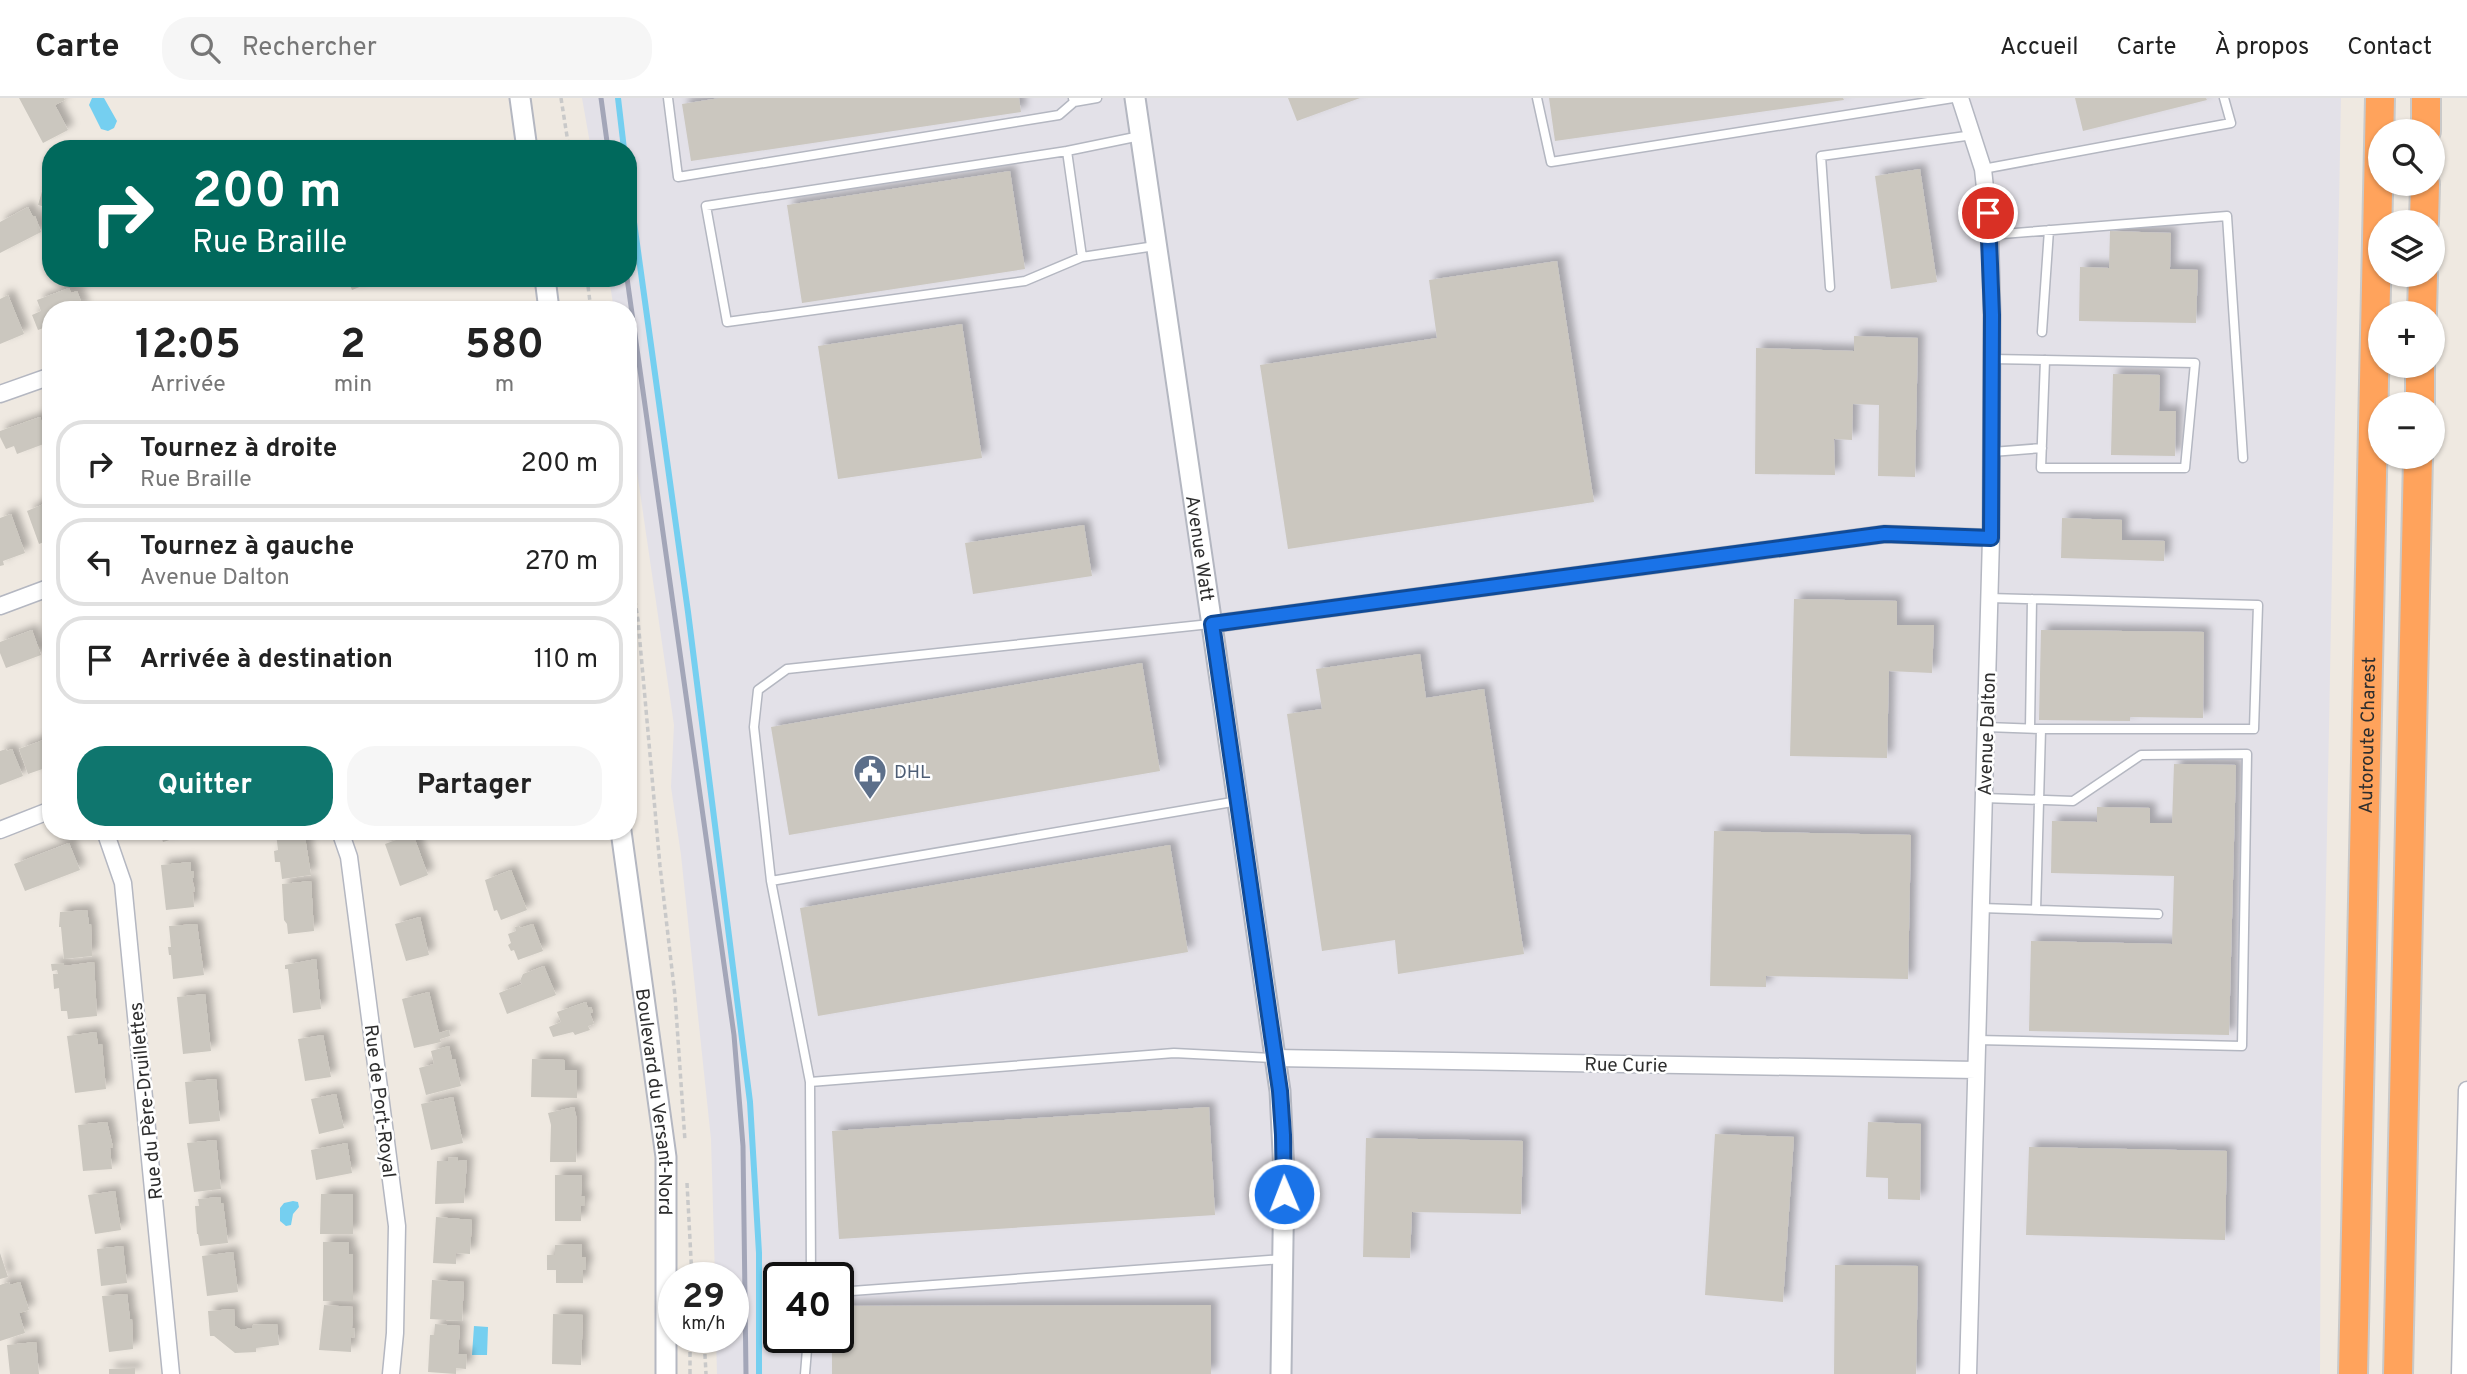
<!DOCTYPE html>
<html lang="fr">
<meta charset="utf-8">
<style>
:root{--surface:#fff;--page:#f6f6f6;--text:#222;--muted:#767676;--line:#e0e0e0;--accent:#0f766e}
body{margin:0;font-family:Overpass,sans-serif;background:var(--page);color:var(--text);height:100vh;display:flex;flex-direction:column;font-size:26px;white-space:nowrap}
*{box-sizing:border-box;margin:0}
p{font-size:23px;color:var(--muted)}
.icon{flex:none;width:38px;height:38px;fill:none;stroke:currentColor;stroke-width:2;stroke-linecap:round;stroke-linejoin:round}
.map{position:relative;flex:1;overflow:hidden}
.side{position:absolute;left:42px;top:203px;width:595px;height:539px;display:flex;flex-direction:column;background:var(--surface);border-radius:28px;box-shadow:0 2px 5px #0004}
.side>*{flex:none}
.guide{position:absolute;left:42px;top:42px;width:595px;height:147px;border-radius:28px;box-shadow:0 2px 5px #0004;background:#00695c;color:#fff;overflow:hidden}
.tools{position:absolute;left:2368px;top:21px;display:grid;gap:14px}
.tools a{display:grid;place-items:center;width:77px;height:77px;border-radius:50%;background:var(--surface);box-shadow:0 2px 5px #0004;font-size:35px}
.speed{position:absolute;left:658px;top:1164px;display:flex;gap:14px;font-size:35px;font-weight:700;text-align:center}
.speed>*{display:grid;place-content:center;width:91px;height:91px;border-radius:50%;background:var(--surface);box-shadow:0 2px 5px #0004;line-height:1}
.speed small{font-size:18px;font-weight:400}
.speed .limit{border:4px solid #111;border-radius:10px;background:#fff;color:#111}
.pin{position:absolute;display:grid;place-items:center;width:60px;height:60px;color:#fff;margin:-30px;border:4px solid #fff;border-radius:50%;box-shadow:0 2px 7px #0007}
.me{position:absolute;width:77px;margin:-38px;rotate:359deg;stroke-linejoin:round;filter:drop-shadow(0 0 5px #0008)}
.turn{display:flex;align-items:center;gap:24px;height:147px;padding:0 35px;font-size:32px}
.turn .icon{width:91px;height:91px;stroke-width:2.5}
.turn b{display:block;font-size:49px;line-height:60px}
.eta{display:flex;justify-content:space-evenly;align-items:center;height:119px;text-align:center}
.eta b{font-size:42px;font-weight:700;line-height:49px}
.button{display:flex;gap:14px;margin-top:auto;padding:14px 35px}
.button a{flex:1;height:80px;border-radius:28px;background:var(--accent);color:#fff;font-size:28px;font-weight:700;line-height:80px;text-align:center}
.button a+a{background:var(--page);color:var(--text)}
ul{padding:0;list-style:none}
li{display:flex;align-items:center;gap:21px;height:88px;margin:0 14px 10px;padding:0 21px;border:4px solid var(--line);border-radius:28px}
li div{flex:1}
li b{display:block;font-size:26px}
li em{font-style:normal}
header{display:flex;align-items:center;gap:42px;box-sizing:border-box;height:98px;padding:0 35px;background:var(--surface);border-bottom:2px solid var(--line)}
header strong{font-size:33px}
nav{display:flex;gap:38px;margin-inline-start:auto;font-size:24px}
.search{width:490px;height:63px;background:var(--page);display:flex;align-items:center;gap:18px;box-sizing:border-box;padding:0 24px;border-radius:28px;color:var(--muted);font-size:26px}
.map>svg:first-child{display:block}
</style>
<header>
<strong>Carte</strong>
<div class="search"><svg class="icon" aria-label="search" viewBox="0 0 24 24"><circle cx="10" cy="10" r="6"/><path d="M15 15l6 6"/></svg>Rechercher</div>
<nav><a>Accueil</a><a>Carte</a><a>À propos</a><a>Contact</a></nav>
</header>
<div class="map">
<svg width="2467" height="1276" viewBox="0 0 2467 1276">
<defs>
<filter id="shadow"><feDropShadow dx="6" dy="-6" stdDeviation="3.5" flood-color="#0004"/></filter>
</defs>
<rect width="100%" height="100%" fill="#efe9e1"/>
<path fill="#e3e1e8" fill-rule="evenodd" d="M582 0H2341L2321 1049 2320 1276H717L716 1239H733V1180L715 1179 711 1041 681 757 671 689 674 627 628 312V212H614L609 180H628V51H591ZM779 1180H838V1239H779Z"/>
<path fill="#75cff0" d="M92 0H104L117 23 114 30 108 33 101 31 89 7Z
M293 1103 298 1104 299 1109 293 1116 291 1127 286 1128 280 1123V1110L284 1105Z
M474 1228 488 1229 487 1257H472Z"/>
<g fill="none" stroke-linecap="round" stroke-linejoin="round">
<path stroke="#75cff0" stroke-width="6" d="M618 0 624 51
M628 81 688 514 750 1004 759 1155V1276"/>
</g>
<path fill="#cbc7bf" filter="url(#shadow)" d="M19 0H64L65 2 55 7 68 32 43 45Z
M720 0H1019L1021 14 691 63 682 6Z
M1288 0H1360L1297 23Z
M1549 0H1843L1844 2 1555 43Z
M2075 0H2206L2207 2 2083 33Z
M51 63V106L49 110 38 107Z
M1920 71 1937 184 1891 191 1875 78Z
M1010 73 1025 171 802 205 787 107Z
M28 109 33 119 35 118 41 134 0 155V124Z
M2110 133 2171 135 2170 171 2198 172 2196 225 2079 223 2080 169 2109 170Z
M1557 163 1594 404 1288 451 1260 267 1437 240 1429 182Z
M347 180H382L352 192Z
M69 190 71 195 77 193 84 211 51 212V227L38 232 32 217 41 213 37 202Z
M8 197 24 236 0 246V201Z
M962 226 982 360 838 381 818 248Z
M1854 238 1918 240 1915 379 1878 378 1879 307 1853 306 1852 342 1834 341 1835 377 1755 376 1756 250 1854 253Z
M2113 276 2160 277 2159 313H2176L2175 358 2111 357Z
M40 319 49 344 17 356 14 348 6 351 0 339V333Z
M51 403V426L49 427 51 441 39 446 27 413Z
M11 416 25 455 3 463 4 467 0 468V420Z
M2062 420 2122 422V442L2165 443 2164 463 2061 460Z
M1084 427 1092 478 973 496 965 445Z
M1794 501 1897 503V527H1934L1932 575 1889 573 1887 660 1790 658Z
M32 532 41 557 6 570 0 555V544Z
M2041 532 2204 534 2203 620 2130 619V623L2039 622Z
M1420 556 1426 600 1484 591 1524 856 1398 876 1395 842 1322 853 1287 616 1322 611 1316 571Z
M1142 565 1160 673 789 737 771 629Z
M51 634V668L28 676 19 651 46 641 44 637Z
M6 651 7 653 12 651 23 678 0 687V653Z
M2174 666 2236 667 2229 937 2029 933 2031 843 2172 846 2174 778 2051 775 2052 723 2097 724V709L2150 710V725H2172Z
M150 733H173L176 740 163 744 161 738 153 742Z
M285 733H304L311 777 282 781 280 764H275L274 753 278 752 276 735Z
M1714 733 1911 737 1908 881 1766 878V889L1710 888Z
M413 736 428 777 400 788 385 746Z
M69 745 80 772 25 793 14 766Z
M1170 747 1188 854 818 918 800 810Z
M191 764V773H194V780H192L195 793 193 794 194 809 166 812 161 767Z
M511 772 527 812 501 822 497 812 494 813 485 782Z
M311 783 314 833 288 836 287 826 284 822 282 786Z
M87 812 89 826H91L92 858 64 861 61 829H59L60 814Z
M420 819 429 857 406 863 395 826Z
M197 826 204 877 173 881 171 857H169L168 849H171L169 828Z
M533 826 543 853 518 862 514 852 511 853 508 847 511 845 508 836 516 833 515 829 519 828 520 830Z
M316 861 321 911 293 915 288 871H285V867Z
M94 864 97 918 68 921 67 913H61L59 890 54 891 53 876H58L57 872 52 873 51 866 64 865V868Z
M544 868 556 897 507 916 499 895 522 886 520 883 523 876Z
M429 894 439 935 449 932 450 938 440 941 441 944 414 950 402 901Z
M205 896 211 953 183 956 177 899Z
M586 904 588 910 591 909 593 914 590 915 594 926 588 928 590 932 575 937 573 934 553 939 549 929 561 924 557 914Z
M96 934 98 947 102 946 106 991 75 995 67 938Z
M323 937 331 979 305 983 298 941Z
M449 948 452 961H455L461 988 426 997 419 970 434 966 431 953Z
M532 961 565 962V972H577V1000L531 999Z
M216 981 220 1023 189 1026 185 984Z
M336 996 344 1030 319 1036 311 1001Z
M453 999 463 1045 431 1052 421 1006Z
M574 1009 577 1022 576 1064H550L551 1027 548 1015Z
M1209 1009 1215 1117 839 1141 832 1033Z
M107 1024 113 1049 110 1050 112 1071 83 1073 78 1027Z
M1868 1024 1921 1026 1920 1102 1888 1101V1080L1866 1079Z
M1715 1036 1794 1039 1783 1204 1705 1197Z
M1366 1040 1523 1043 1521 1116 1412 1114 1410 1160 1363 1159Z
M216 1042 221 1091 194 1094 187 1045Z
M347 1045 352 1075 316 1082 311 1052Z
M2029 1049 2227 1053 2225 1142 2026 1137Z
M458 1059V1063L467 1062 464 1105 435 1106 437 1063H448V1060Z
M555 1077H582L581 1098H585V1108H581V1123H555Z
M115 1093 121 1132 95 1136 88 1097Z
M321 1096H353V1136H320Z
M220 1099 221 1105H223L228 1145 200 1148 198 1136H197L195 1108H199L198 1101Z
M436 1119 472 1122 470 1156 456 1155V1166L433 1165Z
M323 1144H349V1156H353V1203H323Z
M582 1146V1159H586V1172H583V1185H556V1172H547V1157H555V1147Z
M123 1148 127 1185 101 1188 97 1151Z
M233 1154 238 1194 207 1198 202 1158Z
M0 1155 8 1179 0 1181Z
M1835 1167 1918 1168 1916 1276H1834Z
M432 1182 464 1184 462 1223 430 1221Z
M9 1184 10 1187 20 1184 29 1212 19 1215 25 1235 0 1243V1187Z
M127 1196 130 1221H132L133 1251 109 1254 102 1198Z
M324 1207 353 1209 352 1230 355 1231 354 1240 351 1239V1254L319 1252Z
M1211 1207V1276H832V1239H838V1208Z
M234 1211 235 1228 241 1232 252 1230V1227L277 1226 279 1247 256 1250V1254L235 1255 214 1238H210L208 1213Z
M553 1216 583 1217 581 1267 552 1266Z
M435 1226 460 1228 458 1256H467L466 1271 456 1270V1276L428 1274 430 1237H434Z
M36 1244 39 1276H10L7 1247Z
M135 1270V1276H109V1271Z"/>
<g fill="none" stroke-linecap="round" stroke-linejoin="round">
<defs>
<path id="service" d="M668 0 678 79 1059 17 1074 4
M1073 0 1074 4 1097 0
M1537 0 1551 64 1953 0
M1140 38 1067 53 1082 159 1155 148
M1067 53 706 108 727 224 1025 183 1082 159
M1983 71 2231 25 2224 0
M1990 137 2227 118 2243 360
M1830 189 1821 58 1973 37
M2042 234 2049 132
M1991 261 2195 265 2185 370H2041L2045 262
M1992 354 2042 350
M1989 500 2258 507 2254 631H2041
M1986 629 2041 631 2036 812
M2030 630 2032 501
M771 783 1238 703
M1981 810 2158 816
M1977 942 2242 948 2247 656 2141 657 2073 703 1984 700
M810 984 1174 955 1274 960
M811 1180 810 984 771 783 754 629 758 592 787 571 1210 526
M838 1194 1283 1161
M805 1276 808 1239"/>
<path id="minor" d="M1960 0 1983 71 1990 137 1992 217 1991 440 1968 1276
M0 296 51 278
M0 508 51 489
M1212 526 1885 436 1991 440
M0 732 51 712
M105 733 123 785 171 1276
M340 733 349 759 397 1128 395 1235 391 1276
M1275 960 1976 972
M2460 1276 2467 992"/>
<g id="tertiary">
<path d="M520 0 527 51"/>
<path id="s1" d="M1135 0 1280 993 1284 1075 1281 1276"/>
<path d="M545 180 549 212"/>
<path id="s2" d="M621 733 666 1059V1276"/>
</g>
<g id="motorway">
<path d="M2426 33V0"/>
<path d="M2424 124 2425 86"/>
<path d="M2422 215 2423 177"/>
<path d="M2420 306V268"/>
<path id="s3" d="M2353 1276 2380 0"/>
<path d="M2398 1276 2418 359"/>
</g>
</defs>
<use href="#service" stroke="#b4b7c1" stroke-width="11"/>
<use href="#minor" stroke="#b4b7c1" stroke-width="19"/>
<use href="#tertiary" stroke="#b4b7c1" stroke-width="23"/>
<use href="#motorway" stroke="#c9c9c9" stroke-width="32"/>
<path stroke="#c9c9c9" stroke-width="3.5" stroke-dasharray="5 3.5" stroke-linecap="butt" d="M561 0 569 51
M587 180 591 212
M628 460 638 522 660 768 675 898 685 1043
M687 1085 692 1180
M704 1239 706 1276
M690 1276V1239"/>
<use href="#service" stroke="#fff" stroke-width="8"/>
<use href="#minor" stroke="#fff" stroke-width="16"/>
<use href="#tertiary" stroke="#fff" stroke-width="19"/>
<use href="#motorway" stroke="#ffa35c" stroke-width="28"/>
<path stroke="#a3a6b8" stroke-width="5" d="M601 0 608 51
M627 180 734 937 743 1048 746 1276"/>
</g>
<g fill="none" stroke-linecap="round" stroke-linejoin="round">
<defs>
<path id="route" d="M1284 1096 1283 1037 1280 993 1212 526 1885 436 1991 440 1992 217 1988 115"/>
</defs>
<use href="#route" stroke="#114b97" stroke-width="18"/>
<use href="#route" stroke="#1a73e8" stroke-width="12"/>
</g>
<defs>
<symbol id="civic-pin" viewBox="-11 -11 22 30"><path d="M0 17L-7.5 6A9.5 9.5 0 1 1 7.5 6Z" fill="#5c6f8a" stroke="#fff"/><path d="M-.6-6.5H3V-4.5H.6V-3L4-1V1h2V6H-6V1h2V-1L-.6-3ZM-1.2 2.5V6h2.4V2.5Z" fill="#fff"/></symbol>
</defs>
<g fill-rule="evenodd">
<use href="#civic-pin" x="851" y="654" width="38" height="52"/>
</g>
<g text-anchor="middle" stroke-width="5" stroke-linejoin="round" paint-order="stroke">
<g font-size="19" fill="#2e2e2e" stroke="#fff">
<text dy="7" stroke="none"><textPath href="#s1" startOffset="455">Avenue Watt</textPath></text>
<text transform="translate(1986 636) rotate(-88)" y="7">Avenue Dalton</text>
<text dy="7" stroke="none"><textPath href="#s3" startOffset="639">Autoroute Charest</textPath></text>
<text transform="translate(1626 966) rotate(1)" y="7">Rue Curie</text>
<text transform="translate(145 1003) rotate(-96)" y="7">Rue du Père-Druillettes</text>
<text transform="translate(381 1003) rotate(83)" y="7">Rue de Port-Royal</text>
<text dy="7" stroke="none"><textPath href="#s2" startOffset="273">Boulevard du Versant-Nord</textPath></text>
</g>
<g font-size="19" fill="#4e5e75" stroke="#fff" text-anchor="start">
<text x="894" y="680">DHL</text>
</g>
</g>
</svg>
<div class="tools">
<a><svg class="icon" aria-label="search" viewBox="0 0 24 24"><circle cx="10" cy="10" r="6"/><path d="M15 15l6 6"/></svg></a>
<a><svg class="icon" aria-label="layers" viewBox="0 0 24 24"><path d="M12 4l9 5-9 5-9-5zM3 14l9 5 9-5"/></svg></a>
<a>+</a>
<a>−</a>
</div>
<div class="speed"><div>29<small>km/h</small></div><div class="limit">40</div></div>
<div class="pin" style="left:1988px;top:115px;background:#d93025"><svg class="icon" aria-label="arrive" viewBox="0 0 24 24"><path d="M6 21V4h12l-3 4 3 4H6"/></svg></div>
<svg class="me" style="left:1284px;top:1096px" viewBox="-20 -20 40 40"><circle r="17" fill="#1a73e8" stroke="#fff" stroke-width="3"/><path d="M0-11L8 9 0 5-8 9z" fill="#fff"/></svg>
<div class="guide">
<div class="turn"><svg class="icon" aria-label="right" viewBox="0 0 24 24"><path d="M7 20v-9h11M14 6l5 5-5 5"/></svg><div><b>200 m</b>Rue Braille</div></div>
</div>
<section class="side">
<div class="eta">
<div><b>12:05</b><p>Arrivée</p></div>
<div><b>2</b><p>min</p></div>
<div><b>580</b><p>m</p></div>
</div>
<ul>
<li><svg class="icon" aria-label="right" viewBox="0 0 24 24"><path d="M7 20v-9h11M14 6l5 5-5 5"/></svg><div><b>Tournez à droite</b><p>Rue Braille</p></div><em>200 m</em></li>
<li><svg class="icon" aria-label="left" viewBox="0 0 24 24"><path d="M17 20v-9H6M10 6l-5 5 5 5"/></svg><div><b>Tournez à gauche</b><p>Avenue Dalton</p></div><em>270 m</em></li>
<li><svg class="icon" aria-label="arrive" viewBox="0 0 24 24"><path d="M6 21V4h12l-3 4 3 4H6"/></svg><div><b>Arrivée à destination</b></div><em>110 m</em></li>
</ul>
<div class="button"><a>Quitter</a><a>Partager</a></div>
</section>
</div>
